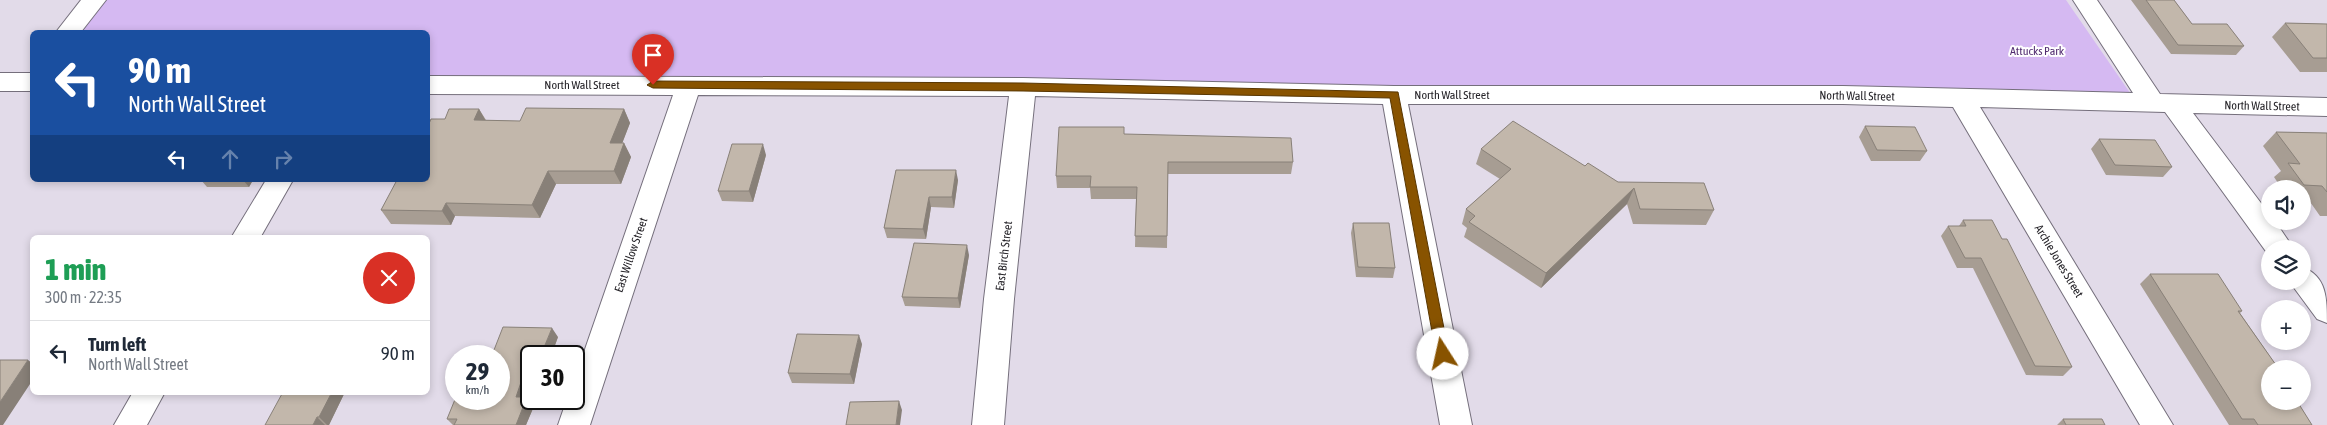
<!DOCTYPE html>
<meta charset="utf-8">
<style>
:root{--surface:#fff;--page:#f6f6f7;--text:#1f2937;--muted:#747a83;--line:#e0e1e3}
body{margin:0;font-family:"Asap Condensed",sans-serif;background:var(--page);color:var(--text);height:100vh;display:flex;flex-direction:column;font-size:19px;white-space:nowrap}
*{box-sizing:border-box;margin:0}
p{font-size:16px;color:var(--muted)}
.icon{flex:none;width:28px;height:28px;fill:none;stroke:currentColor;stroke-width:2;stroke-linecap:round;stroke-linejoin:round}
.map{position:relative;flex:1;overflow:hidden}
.side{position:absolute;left:30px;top:235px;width:400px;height:160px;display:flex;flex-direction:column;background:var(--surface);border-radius:8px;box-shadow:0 2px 8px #0003}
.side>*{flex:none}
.hud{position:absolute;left:30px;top:30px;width:400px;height:152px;border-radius:8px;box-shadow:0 2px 8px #0003;background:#1a4fa0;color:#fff;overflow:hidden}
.buttons{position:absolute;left:2261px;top:180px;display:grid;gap:10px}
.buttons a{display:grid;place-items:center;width:50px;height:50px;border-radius:50%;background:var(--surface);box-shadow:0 2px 8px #0003;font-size:25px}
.speed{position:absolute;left:445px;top:345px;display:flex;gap:10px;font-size:25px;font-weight:700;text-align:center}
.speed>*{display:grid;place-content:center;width:65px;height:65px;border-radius:50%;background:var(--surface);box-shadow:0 2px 8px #0003;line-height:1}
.speed small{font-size:12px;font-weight:400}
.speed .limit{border:2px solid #111;border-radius:8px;background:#fff;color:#111}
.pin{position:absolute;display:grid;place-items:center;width:42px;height:42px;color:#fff;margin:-51px -21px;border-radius:50% 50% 50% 0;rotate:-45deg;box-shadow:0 0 5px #0007}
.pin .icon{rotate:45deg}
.me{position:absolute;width:55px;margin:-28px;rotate:350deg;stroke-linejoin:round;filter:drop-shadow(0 0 4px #0008)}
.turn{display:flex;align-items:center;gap:18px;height:105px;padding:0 15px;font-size:22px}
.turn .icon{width:65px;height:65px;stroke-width:2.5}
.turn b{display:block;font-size:35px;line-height:42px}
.lanes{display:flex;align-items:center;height:48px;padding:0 15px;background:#0003;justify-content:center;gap:25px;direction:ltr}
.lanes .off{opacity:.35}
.round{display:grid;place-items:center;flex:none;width:52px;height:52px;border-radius:26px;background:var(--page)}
.overview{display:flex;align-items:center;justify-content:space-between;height:85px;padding:0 15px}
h1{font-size:30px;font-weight:800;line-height:38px;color:#1e9e55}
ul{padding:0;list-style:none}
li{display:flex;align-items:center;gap:15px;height:65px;padding:0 15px;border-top:1px solid var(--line)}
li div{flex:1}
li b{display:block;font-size:19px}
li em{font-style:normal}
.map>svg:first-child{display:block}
</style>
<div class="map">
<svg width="2327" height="425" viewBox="0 0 2327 425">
<rect width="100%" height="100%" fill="#e2dbe9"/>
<path fill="#d5b9f2" d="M94 0H2066L2137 103 428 86V32H68Z"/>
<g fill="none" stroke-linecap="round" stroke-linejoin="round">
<defs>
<path id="minor" d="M81 0H106L81 32H56Z
M2073 0H2097L2160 94 2327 98V116L2193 113 2270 215V221H2275L2294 249H2270V257L2165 112 1980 107 2173 425H2140L1953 107 1843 104H1408L1472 425H1440L1383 104 1035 96 1014 299 1004 425H972L984 299 1009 96 698 95 590 425H558L567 399H574V381L673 95 428 94V76L1023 78 1394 86H1843L2133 93Z
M0 73H32V91H0Z
M266 180H293L260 238H231Z
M2302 267C2327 276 2327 299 2327 323L2317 319 2289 281H2302Z
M133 392H165L147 425H114Z"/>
</defs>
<use href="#minor" stroke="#756f7c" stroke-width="2"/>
<use href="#minor" fill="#fff" fill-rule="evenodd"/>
</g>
<path fill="#a79d93" d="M2131 0H2174L2192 24 2244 46 2236 55 2171 54Z
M2285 23 2327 24V72H2300L2272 37Z
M479 109 486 120 520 121 624 109 630 123 622 143H624L631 157 621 184H556L540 218 455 216 451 225 391 224 381 210 445 119Z
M1865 126 1927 151 1920 161H1871L1859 137Z
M2276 132 2327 133V216H2320L2308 199H2302V189H2282L2274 177 2281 171 2263 146Z
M1125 134 1293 162 1291 174H1168L1167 248 1135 247 1136 199H1091L1090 188H1057L1056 176Z
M2099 139 2172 167 2163 177 2106 175 2091 149Z
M1481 149 1585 166 1618 182 1714 210 1706 225 1633 224 1627 204 1541 288 1464 237 1467 228 1462 224 1466 209 1500 179 1476 164Z
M766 155 753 202 722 201 718 191Z
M896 170 958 180 954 208 931 207 926 239 887 238 884 228Z
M201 180H253L249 187H207Z
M1963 220 2002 239 2072 367 2063 376 2026 375 1973 268H1957L1941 236 1948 226H1959Z
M1353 223 1395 268 1393 278 1356 277 1351 233Z
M969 255 960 308 905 306 902 297Z
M2150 274 2242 311 2240 313 2276 365 2274 366 2312 425H2229L2140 284Z
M558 337 551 356H531V382L526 397 534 406 526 425H453L447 419 499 399 494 350Z
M862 344 854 384 792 383 788 373Z
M345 392 329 425H265Z
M2063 419 2105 425H2057Z"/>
<path fill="#888078" d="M479 109 487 123 474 120Z
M624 109 630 123 617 157 610 143Z
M624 143 631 157 621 184 614 171Z
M763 144 766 155 753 202 749 191Z
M956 170 958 180 954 208 952 197Z
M548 171 556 184 540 218 532 205Z
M243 180H253L249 187Z
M1634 188 1627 204 1541 288 1546 273Z
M929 197 931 207 926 239 923 229Z
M446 203 455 216 451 225 442 211Z
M967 245 969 255 960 308 958 298Z
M552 328 558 337 551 356H547L543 350Z
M859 335 862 344 854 384 850 374Z
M532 350 536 356H531V382L523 406 516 397Z
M28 360 32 363V381L3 425H0V402Z
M332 392H345L329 425H327L319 417Z
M527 397 534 406 526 425H516Z
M899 401 902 410 900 425H896Z
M317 417 325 425H313Z"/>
<path fill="#c2b7ab" stroke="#888078" d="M2146 0H2174L2192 24H2227L2244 46 2178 45Z
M2285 23 2327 24V58H2313Z
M526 108 624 109 610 143H624L614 171H548L532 205 446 203 442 211 381 210 397 180H428V126L431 119H445L449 109H479L474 120 520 121Z
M1513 121 1585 166 1588 163 1618 182 1704 183 1714 210 1640 209 1634 188 1546 273 1469 222 1475 216 1466 209 1511 169 1481 149Z
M1865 126 1915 127 1927 151 1877 150Z
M1059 127H1124V134L1291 138 1293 162H1168L1167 236H1135L1137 187H1090L1091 176H1056Z
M2276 132 2327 133V192L2322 186 2304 185 2288 163 2300 164Z
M2099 139 2155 140 2172 167 2115 165Z
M732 144H763L749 191H718Z
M896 170H956L952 197H929L923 229 884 228Z
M1963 220H1992L2002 239H2007L2072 367 2035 366 1981 258H1965L1948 226H1966Z
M1353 223H1389L1395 268 1358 267Z
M914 243 967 245 958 298 902 297Z
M2150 274H2218L2242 311H2238L2276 365H2273L2276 369H2270V401H2297L2312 425H2258L2254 419H2242Z
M503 327 552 328 543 350H532L516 397H527L516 425H454L457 419H447L456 397V399H499V356H484L487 350H494Z
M797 334 859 335 850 374 788 373Z
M0 360H28L0 402Z
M283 392H332L319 417H317L313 425H265Z
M899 401 896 425H846L850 402Z
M2063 419H2102L2105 425H2066Z"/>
<path fill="#885300" stroke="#583600" d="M653 81 1023 83 1398 92 1449 354 1447 357H1438L1436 354 1390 98 1023 91 653 88 647 85Z"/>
<g text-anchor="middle" stroke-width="4" stroke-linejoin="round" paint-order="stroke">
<g font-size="12" fill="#512c70" stroke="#fff">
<text x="2037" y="55">Attucks Park</text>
</g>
<g font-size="12" fill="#252328" stroke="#fff">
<text x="582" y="89">North Wall Street</text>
<text x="1452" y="99">North Wall Street</text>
<text transform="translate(1857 96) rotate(1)" y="4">North Wall Street</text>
<text transform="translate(2262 106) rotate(1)" y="4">North Wall Street</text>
<text transform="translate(631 255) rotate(-71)" y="4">East Willow Street</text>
<text transform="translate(1004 256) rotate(-83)" y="4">East Birch Street</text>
<text transform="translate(2059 261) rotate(59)" y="4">Archie Jones Street</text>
</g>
</g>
</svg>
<div class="buttons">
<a><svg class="icon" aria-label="sound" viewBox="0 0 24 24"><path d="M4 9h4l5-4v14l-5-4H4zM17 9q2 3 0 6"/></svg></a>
<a><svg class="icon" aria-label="layers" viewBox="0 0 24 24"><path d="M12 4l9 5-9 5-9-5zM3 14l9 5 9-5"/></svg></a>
<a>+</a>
<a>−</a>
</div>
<div class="speed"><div>29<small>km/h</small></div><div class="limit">30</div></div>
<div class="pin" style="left:653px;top:85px;background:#d93025"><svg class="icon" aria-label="arrive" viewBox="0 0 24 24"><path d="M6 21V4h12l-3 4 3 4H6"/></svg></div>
<svg class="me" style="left:1443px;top:354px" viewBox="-20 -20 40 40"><circle r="19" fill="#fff"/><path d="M0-13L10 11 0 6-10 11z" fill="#885300"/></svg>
<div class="hud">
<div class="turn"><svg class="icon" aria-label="left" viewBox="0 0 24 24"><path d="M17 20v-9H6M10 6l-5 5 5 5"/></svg><div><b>90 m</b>North Wall Street</div></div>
<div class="lanes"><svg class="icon" aria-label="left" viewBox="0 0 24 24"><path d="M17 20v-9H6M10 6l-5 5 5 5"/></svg><svg class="icon off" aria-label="ahead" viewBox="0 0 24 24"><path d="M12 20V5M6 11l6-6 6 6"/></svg><svg class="icon off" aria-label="right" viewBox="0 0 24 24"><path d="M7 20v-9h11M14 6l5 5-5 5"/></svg></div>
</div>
<section class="side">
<div class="overview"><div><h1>1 min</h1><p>300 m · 22:35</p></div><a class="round" style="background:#d93025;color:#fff"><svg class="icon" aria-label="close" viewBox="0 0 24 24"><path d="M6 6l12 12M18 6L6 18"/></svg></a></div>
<ul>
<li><svg class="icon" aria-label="left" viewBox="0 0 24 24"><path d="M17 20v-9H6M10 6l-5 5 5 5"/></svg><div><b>Turn left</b><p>North Wall Street</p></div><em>90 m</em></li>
</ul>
</section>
</div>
